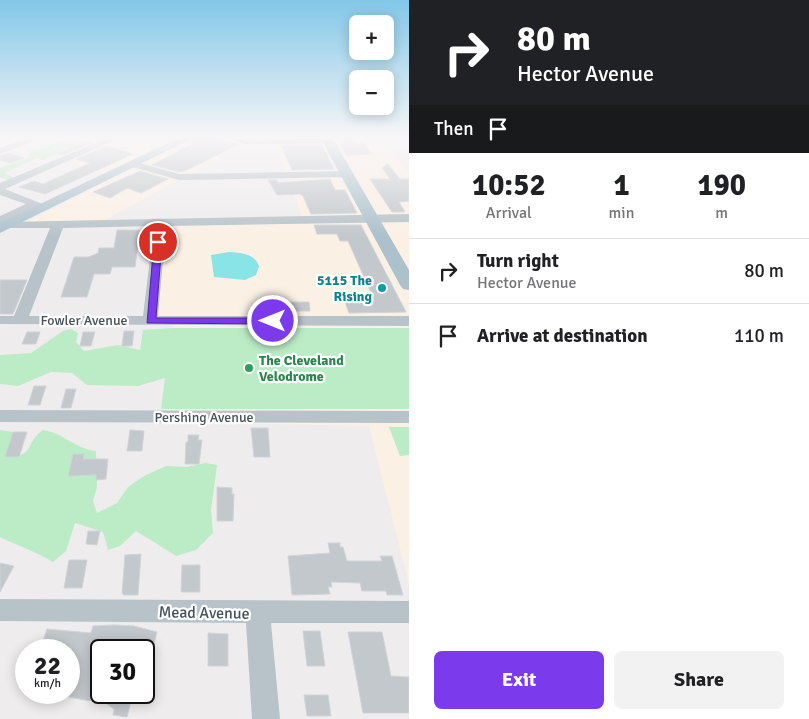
<!DOCTYPE html>
<meta charset="utf-8">
<style>
:root{--surface:#fff;--page:#f2f2f2;--text:#202124;--muted:#757577;--line:#e0e0e0;--accent:#7c3aed}
body{margin:0;font-family:Signika,sans-serif;background:var(--page);color:var(--text);height:100vh;display:flex;flex-direction:column;font-size:19px;white-space:nowrap}
*{box-sizing:border-box;margin:0}
p{font-size:16px;color:var(--muted)}
.icon{flex:none;width:28px;height:28px;fill:none;stroke:currentColor;stroke-width:2;stroke-linecap:round;stroke-linejoin:round}
.map{position:relative;flex:1;overflow:hidden}
.details{display:flex;flex-direction:column;background:var(--surface);width:400px}
.details>*{flex:none}
.top-card{background:#202124;color:#fff;overflow:hidden}
.tools{position:absolute;left:349px;top:15px;display:grid;gap:10px}
.tools a{display:grid;place-items:center;width:45px;height:45px;border-radius:8px;background:var(--surface);box-shadow:0 2px 12px #0003;font-size:25px}
.speed{position:absolute;left:15px;top:639px;display:flex;gap:10px;font-size:25px;font-weight:700;text-align:center}
.speed>*{display:grid;place-content:center;width:65px;height:65px;border-radius:50%;background:var(--surface);box-shadow:0 2px 12px #0003;line-height:1}
.speed small{font-size:12px;font-weight:400}
.speed .limit{border:2px solid #111;border-radius:8px;background:#fff;color:#111}
.pin{position:absolute;display:grid;place-items:center;width:42px;height:42px;color:#fff;margin:-21px;border:2px solid #fff;border-radius:50%;box-shadow:0 1px 5px #0007}
.me{position:absolute;width:55px;margin:-28px;rotate:270deg;stroke-linejoin:round;filter:drop-shadow(0 0 4px #0008)}
.turn{display:flex;align-items:center;gap:18px;height:105px;padding:0 25px;font-size:22px}
.turn .icon{width:65px;height:65px;stroke-width:2.5}
.turn b{display:block;font-size:35px;line-height:42px}
.then{display:flex;align-items:center;height:48px;padding:0 25px;background:#0003;gap:10px;font-size:19px}
.eta{display:flex;justify-content:space-evenly;align-items:center;height:85px;text-align:center}
.eta b{font-size:30px;font-weight:800;line-height:35px}
.action{display:flex;gap:10px;margin-top:auto;padding:10px 25px}
.action a{flex:1;height:58px;border-radius:8px;background:var(--accent);color:#fff;font-size:20px;font-weight:800;line-height:58px;text-align:center}
.action a+a{background:var(--page);color:var(--text)}
ul{padding:0;list-style:none}
li{display:flex;align-items:center;gap:15px;height:65px;padding:0 25px;border-top:1px solid var(--line)}
li div{flex:1}
li b{display:block;font-size:19px}
li em{font-style:normal}
main{display:flex;flex:1;min-height:0}
.map>svg:first-child{display:block}
</style>
<main>
<div class="map">
<svg width="409" height="719" viewBox="0 0 409 719">
<rect width="100%" height="100%" fill="#efeced"/>
<path fill="#fbf0e4" d="M120 137H382L409 173V584L369 426 159 422 173 324 149 325 164 220 302 216 275 142 247 143 101 222 24 223 114 177 65 161Z"/>
<path fill="#bbecc6" d="M76 138 85 140 43 160 37 158 4 173 15 178 8 180 0 177V168L28 158 32 150Z
M173 328H409V409H161L165 378 138 386 87 385 72 373 51 372 18 386 0 384V355L31 353 63 331 71 329 78 333 76 342 84 351 118 345 140 350 143 330Z
M389 427H409V455L400 456Z
M0 430 13 432 5 457C36 457 24 443 43 430 64 433 75 449 96 451L97 487 93 501 97 513 117 503 128 487 144 476 166 466 187 467 205 463 217 465 211 510 213 533 196 550 176 556 136 531 120 546 108 550 103 532 75 523 66 551 53 562C35 551 18 546 0 537Z"/>
<path fill="#89e4e8" d="M229 252C241 253 254 253 259 266L256 275 245 280 214 277 211 255Z"/>
<path fill="#c3c8cc" stroke="#d0d4d8" d="M197 137H213L239 144 185 171 179 172 152 165 196 142 191 141Z
M336 137H354L358 144 364 143 372 154 347 155Z
M87 140 94 142 62 155 58 154Z
M281 145H322L334 169 292 170Z
M107 146 133 154 45 194 19 187 34 181 43 184 90 163 76 159Z
M8 153 24 158 11 163 0 160V156Z
M388 164 400 179H409V201L399 202 405 212H392L370 179H390L382 168Z
M140 171 168 179 141 193 127 188 110 198 93 192Z
M330 179 335 190H345L357 213 311 214 303 196 300 194 277 195 268 180H277L278 183Z
M314 225H361L406 312 349 313 344 299H354L356 296 372 295 348 241H340L337 234H317Z
M117 230H140L135 267H112L110 274H94L87 297H61L74 257H89L98 253 99 248H114Z
M0 280H27L13 314H0Z
M260 302H309L310 311H261Z
M124 331H134L132 346H122Z
M27 332H40L36 344H22Z
M83 332H95L91 346H80Z
M34 386H46L40 405H28Z
M66 389H76L71 408H61Z
M251 428H268L270 457H254Z
M130 430 144 431 142 451H127Z
M13 432H27L19 457H5Z
M188 435H199L198 440H202L199 464H185L186 442H188Z
M73 454H84L83 459H108L106 479 96 480V475L68 476Z
M217 487 232 488V494H234L233 521H217Z
M88 531H100L97 545 86 544Z
M328 543H340V547H343L347 561H382L380 556H392L403 595H387L386 591H362L360 583 331 582 332 587H328L330 594 292 595 288 556 330 553Z
M141 554 138 595H124L122 593 125 555Z
M69 560H87L82 588H64Z
M0 563 14 566 0 592Z
M182 565H200V592H181Z
M114 625 134 626 157 632 147 671 144 670V650H101L92 692 132 697 127 717 113 715 114 709 92 694 90 701 69 697V650H40L47 629 91 633 93 626Z
M303 631H320L325 666H307Z
M348 632H382L391 676 409 677V713H363Z
M208 633 228 634V666H208Z
M304 695H328L331 716H307Z"/>
<g fill="none" stroke-linecap="round" stroke-linejoin="round">
<path fill="#b8c3c9" fill-rule="evenodd" d="M31 137H44L0 154V148Z
M110 137H122L5 189 50 207 44 210 36 208 5 222 409 214V222L166 226 158 316H409V326L0 324V316H14L50 228H4V223L0 224V216L26 204 0 195V183ZM154 226 143 316H29L63 228Z
M221 137H328L333 140 328 143 245 144Z
M133 161 179 174 348 171 353 174 348 177 179 180 129 166 128 164Z
M0 410 409 411V423L0 422Z
M0 599 409 601V623H271L280 719H252L246 623 0 621Z"/>
<path fill="#acc1cb" fill-rule="evenodd" d="M181 137H195L0 233V223Z
M320 137H332L409 270V290L403 289 400 285Z"/>
</g>
<linearGradient id="sky" x2="0" y2="1"><stop stop-color="#82c7e8"/><stop offset="0.58" stop-color="#f8f6f7"/><stop offset="1" stop-color="#f8f6f7" stop-opacity="0"/></linearGradient>
<rect width="409" height="237" fill="url(#sky)"/>
<path fill="#7c3aed" stroke="#51269a" d="M158 240 162 242 156 318H273L278 321 273 324 147 323 154 242Z"/>
<circle fill="#0f9aa8" stroke="#fff" stroke-width="2" cx="382" cy="288" r="5"/>
<circle fill="#2e9e5b" stroke="#fff" stroke-width="2" cx="249" cy="368" r="5"/>
<g text-anchor="middle" stroke-width="4.5" stroke-linejoin="round" paint-order="stroke">
<g font-size="14" font-weight="bold" fill="#0d838f" stroke="#fff" text-anchor="end">
<text x="372" y="285">5115 The<tspan x="372" dy="16">Rising</tspan></text>
</g>
<g font-size="14" fill="#455359" stroke="#fff">
<text x="84" y="325">Fowler Avenue</text>
<text x="204" y="422">Pershing Avenue</text>
</g>
<g font-size="14" font-weight="bold" fill="#27864d" stroke="#fff" text-anchor="start">
<text x="259" y="365">The Cleveland<tspan x="259" dy="16">Velodrome</tspan></text>
</g>
<g font-size="16" fill="#455359" stroke="#fff">
<text transform="translate(204 612) rotate(1)" y="6">Mead Avenue</text>
</g>
</g>
</svg>
<div class="tools">
<a>+</a>
<a>−</a>
</div>
<div class="speed"><div>22<small>km/h</small></div><div class="limit">30</div></div>
<div class="pin" style="left:158px;top:242px;background:#d93025"><svg class="icon" aria-label="arrive" viewBox="0 0 24 24"><path d="M6 21V4h12l-3 4 3 4H6"/></svg></div>
<svg class="me" style="left:273px;top:321px" viewBox="-20 -20 40 40"><circle r="17" fill="#7c3aed" stroke="#fff" stroke-width="3"/><path d="M0-11L8 9 0 5-8 9z" fill="#fff"/></svg>
</div>
<section class="details">
<div class="top-card">
<div class="turn"><svg class="icon" aria-label="right" viewBox="0 0 24 24"><path d="M7 20v-9h11M14 6l5 5-5 5"/></svg><div><b>80 m</b>Hector Avenue</div></div>
<div class="then">Then<svg class="icon" aria-label="arrive" viewBox="0 0 24 24"><path d="M6 21V4h12l-3 4 3 4H6"/></svg></div>
</div>
<div class="eta">
<div><b>10:52</b><p>Arrival</p></div>
<div><b>1</b><p>min</p></div>
<div><b>190</b><p>m</p></div>
</div>
<ul>
<li><svg class="icon" aria-label="right" viewBox="0 0 24 24"><path d="M7 20v-9h11M14 6l5 5-5 5"/></svg><div><b>Turn right</b><p>Hector Avenue</p></div><em>80 m</em></li>
<li><svg class="icon" aria-label="arrive" viewBox="0 0 24 24"><path d="M6 21V4h12l-3 4 3 4H6"/></svg><div><b>Arrive at destination</b></div><em>110 m</em></li>
</ul>
<div class="action"><a>Exit</a><a>Share</a></div>
</section>
</main>
